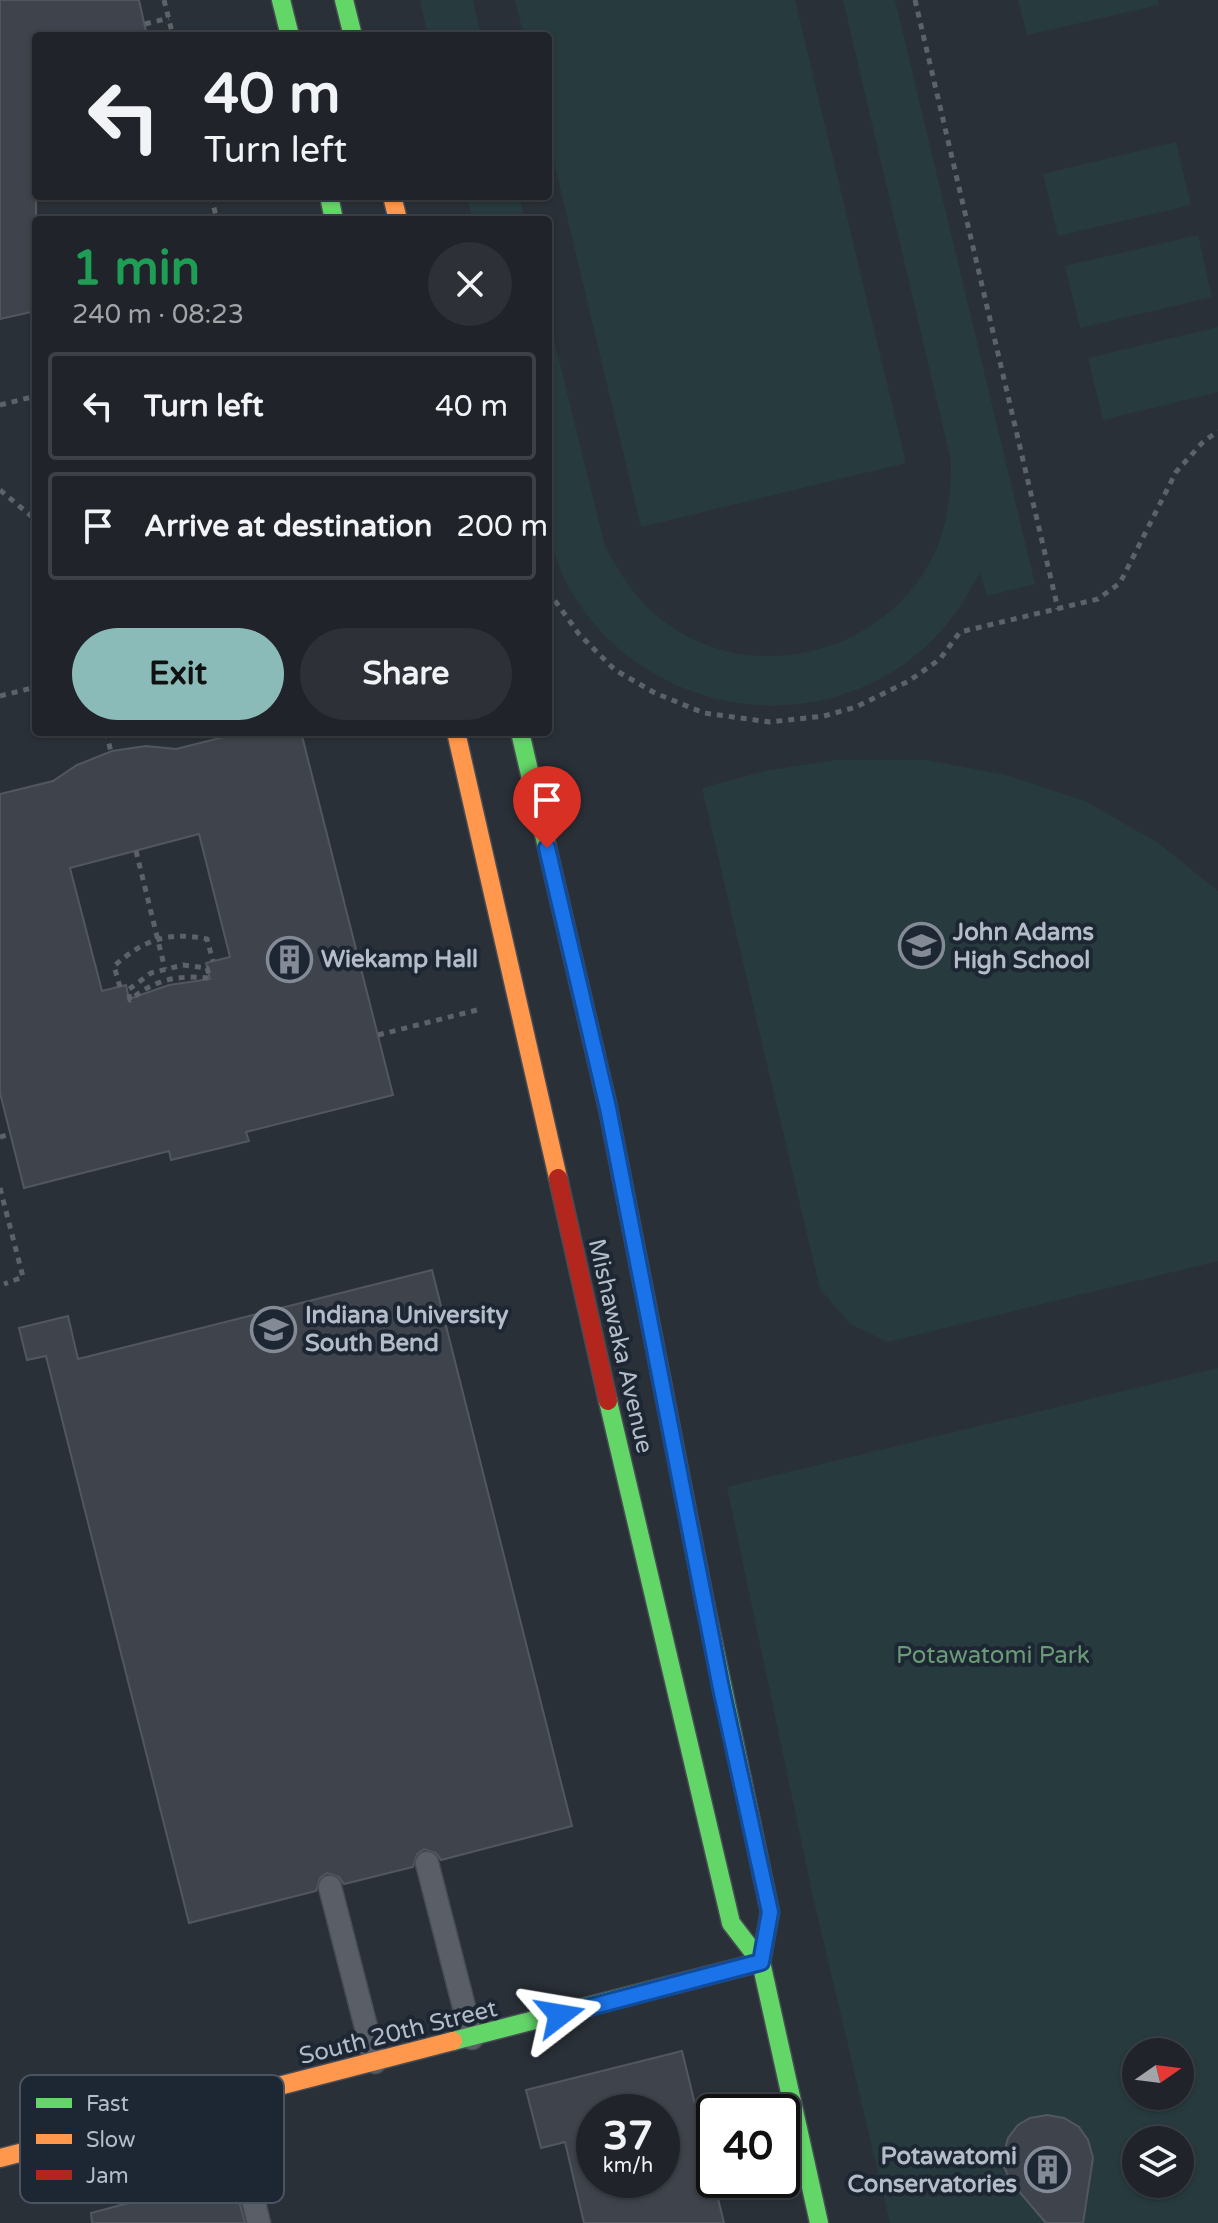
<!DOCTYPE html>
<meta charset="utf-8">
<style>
:root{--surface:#20242a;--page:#2d3036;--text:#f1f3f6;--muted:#a2a4a8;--line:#3d4147;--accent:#8bbbb9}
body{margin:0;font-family:"Varela Round",sans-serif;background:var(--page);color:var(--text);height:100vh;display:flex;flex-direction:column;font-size:30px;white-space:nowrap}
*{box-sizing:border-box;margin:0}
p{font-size:26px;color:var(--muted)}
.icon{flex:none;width:44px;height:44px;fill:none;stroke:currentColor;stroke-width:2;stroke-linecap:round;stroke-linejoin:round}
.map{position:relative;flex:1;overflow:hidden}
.sheet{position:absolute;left:32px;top:216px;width:520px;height:520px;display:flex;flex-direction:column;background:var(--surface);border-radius:8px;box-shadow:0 2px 6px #0004,0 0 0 2px var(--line)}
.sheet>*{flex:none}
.banner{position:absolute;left:32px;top:32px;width:520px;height:168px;border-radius:8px;box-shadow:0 2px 6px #0004,0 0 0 2px var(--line);background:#20242a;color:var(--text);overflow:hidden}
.needle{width:52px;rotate:76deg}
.fabs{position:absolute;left:1122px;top:2038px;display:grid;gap:16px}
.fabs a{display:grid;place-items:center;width:72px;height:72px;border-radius:50%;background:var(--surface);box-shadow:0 2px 6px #0004,0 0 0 2px var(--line);font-size:40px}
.speed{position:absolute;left:576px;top:2094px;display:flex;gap:16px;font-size:40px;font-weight:700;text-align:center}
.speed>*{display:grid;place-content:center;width:104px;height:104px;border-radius:50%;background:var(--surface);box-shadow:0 2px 6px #0004,0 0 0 2px var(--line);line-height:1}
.speed small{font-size:20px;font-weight:400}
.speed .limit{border:4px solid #111;border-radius:12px;background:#fff;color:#111}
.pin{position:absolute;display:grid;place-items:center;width:68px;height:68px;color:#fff;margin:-82px -34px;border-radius:50% 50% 50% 0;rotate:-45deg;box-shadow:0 0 8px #0007}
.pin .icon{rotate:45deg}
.me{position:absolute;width:88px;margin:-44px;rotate:76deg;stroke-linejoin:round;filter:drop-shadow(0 0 6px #0008)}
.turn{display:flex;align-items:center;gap:28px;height:168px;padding:0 40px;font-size:36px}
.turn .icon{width:104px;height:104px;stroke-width:2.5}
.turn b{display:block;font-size:56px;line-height:68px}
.round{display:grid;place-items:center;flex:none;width:84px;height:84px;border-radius:42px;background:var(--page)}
.summary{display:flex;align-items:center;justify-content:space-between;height:136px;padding:0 40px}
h1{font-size:48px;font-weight:700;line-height:60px;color:#1e9e55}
.cta{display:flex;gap:16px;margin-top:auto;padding:16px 40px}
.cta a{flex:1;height:92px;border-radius:48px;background:var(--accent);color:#111;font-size:32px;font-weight:700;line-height:92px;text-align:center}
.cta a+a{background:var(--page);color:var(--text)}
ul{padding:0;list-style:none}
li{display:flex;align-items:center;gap:24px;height:108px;margin:0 16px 12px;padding:0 24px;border:4px solid var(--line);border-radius:8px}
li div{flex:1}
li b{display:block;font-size:30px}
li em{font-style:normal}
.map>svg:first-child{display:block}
</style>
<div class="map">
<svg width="1218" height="2223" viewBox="0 0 1218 2223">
<rect width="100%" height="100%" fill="#2a3038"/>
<path fill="#273a3e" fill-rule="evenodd" d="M420 0H473L481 36H428Z
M515 0H795L906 463 641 527 548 137V36H524Z
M843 0H895L1035 584 987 596 980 573C964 601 947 629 922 650 815 743 648 715 574 596 562 577 555 556 548 535V316L605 546C618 571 633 595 655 614 737 686 868 662 925 571 946 538 951 500 951 461Z
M1018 0H1158L1159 5 1027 35Z
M1176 142 1191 205 1058 236 1043 174Z
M467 196H519L525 220H472Z
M1198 235 1212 297 1080 328 1065 266Z
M1218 327V392L1103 420 1088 358Z
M836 760H926L1006 775 1085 801 1160 844 1218 891V1261L888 1342 850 1324 820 1289 702 788 765 771Z
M1218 1368V2223H890L813 1897 727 1487ZM1136 2052H1180V2096H1136ZM1136 2140H1180V2184H1136Z"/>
<path fill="#3f444c" stroke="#52575f" stroke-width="2" fill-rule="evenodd" d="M0 0H139L147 36H36V311L0 319Z
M244 732H301L393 1095 246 1132 249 1141 171 1160 169 1151 24 1188 0 1093V794L53 781 77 765 112 751 146 746 176 749ZM199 834 230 957 206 963 210 979 169 985 129 999 126 985 102 991 70 868Z
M432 1270 572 1826 441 1860 436 1853 424 1849 417 1854 413 1867 344 1884 339 1877 327 1873 320 1878 316 1891 189 1923 46 1356 27 1360 19 1328 68 1316 78 1359Z
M682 2051 724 2223H584L565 2142 541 2148 526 2090ZM594 2112H662V2180H594Z
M1047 2115 1064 2118 1079 2127 1088 2140 1093 2158 1083 2223H1046L1011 2182 1004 2167V2153L1008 2138 1018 2125 1030 2118Z
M222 2178 225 2188 235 2186 245 2223H92L91 2213Z"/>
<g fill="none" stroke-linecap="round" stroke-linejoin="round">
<defs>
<path id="lane" d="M427 1863 472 2038
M330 1887 375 2062
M228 2100 259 2223"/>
<path id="fast" d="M281 0 290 36
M344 0 353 36
M329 196 334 220
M520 732 608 1108 661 1378
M608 1401 731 1923 761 1962
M705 1604 770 1912 761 1962 819 2223
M453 2041 761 1962"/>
<path id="slow" d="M392 196 398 220
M456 732 558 1178
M0 2158 453 2041"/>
<path id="jam" d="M558 1178 608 1401
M661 1378 705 1604"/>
</defs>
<use href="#lane" stroke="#484c55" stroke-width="25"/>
<use href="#fast" stroke="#484c55" stroke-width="21"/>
<use href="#slow" stroke="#484c55" stroke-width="21"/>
<use href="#jam" stroke="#484c55" stroke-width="21"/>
<path stroke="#5c6268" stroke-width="5" stroke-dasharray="6 6" stroke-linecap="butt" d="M164 0 173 36
M915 0 1058 609
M145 24 169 18
M211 196 217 220
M0 405 36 396
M0 490 36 520
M548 591 579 634 615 670 655 693 704 713 770 722 824 716 856 707 909 681 940 659 960 632 1098 599 1120 583 1176 472 1202 443 1218 431
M0 696 36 687
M106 732 111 752
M136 851 165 969
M183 965 207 968 210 978C178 975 155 979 130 1000L128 990 151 973Z
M120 987 114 966C143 940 169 931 207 939L213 961
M378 1035 477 1010
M0 1137 10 1134
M0 1188 23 1277 4 1284"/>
<use href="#lane" stroke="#5a5e66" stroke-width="22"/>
<use href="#fast" stroke="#63d668" stroke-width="18"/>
<use href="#slow" stroke="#ff974d" stroke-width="18"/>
<use href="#jam" stroke="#b3261e" stroke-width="18"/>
</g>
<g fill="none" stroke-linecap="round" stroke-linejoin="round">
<defs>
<path id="route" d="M547 848 608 1108 721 1688 770 1912 761 1962 560 2015"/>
</defs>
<use href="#route" stroke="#114b97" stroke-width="20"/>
<use href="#route" stroke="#1a73e8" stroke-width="14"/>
</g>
<defs>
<symbol id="school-ring" viewBox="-11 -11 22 22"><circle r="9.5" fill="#1d2633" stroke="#848b96" stroke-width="1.5"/><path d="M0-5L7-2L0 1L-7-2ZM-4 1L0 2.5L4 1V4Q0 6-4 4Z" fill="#848b96"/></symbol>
<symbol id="building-ring" viewBox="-11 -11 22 22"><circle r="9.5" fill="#1d2633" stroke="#848b96" stroke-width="1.5"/><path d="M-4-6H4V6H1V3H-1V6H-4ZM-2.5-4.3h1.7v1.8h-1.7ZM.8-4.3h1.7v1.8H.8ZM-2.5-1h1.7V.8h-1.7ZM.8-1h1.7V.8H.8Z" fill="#848b96"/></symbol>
<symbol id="university-ring" viewBox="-11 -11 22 22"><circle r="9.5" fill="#1d2633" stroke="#848b96" stroke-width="1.5"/><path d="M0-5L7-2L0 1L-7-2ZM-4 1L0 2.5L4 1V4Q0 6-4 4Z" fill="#848b96"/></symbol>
</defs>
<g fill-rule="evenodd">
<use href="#school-ring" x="896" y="920" width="51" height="51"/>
<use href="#building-ring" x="264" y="934" width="51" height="51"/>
<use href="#university-ring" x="248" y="1304" width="51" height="51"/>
<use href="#building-ring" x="1022" y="2144" width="51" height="51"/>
</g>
<g text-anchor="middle" stroke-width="8" stroke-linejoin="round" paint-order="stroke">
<g font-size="24" font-weight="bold" fill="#b4bcc9" stroke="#1d2633" text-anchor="start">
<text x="953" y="940">John Adams<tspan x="953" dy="28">High School</tspan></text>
<text x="321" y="967">Wiekamp Hall</text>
<text x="305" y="1323">Indiana University<tspan x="305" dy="28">South Bend</tspan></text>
<text x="1017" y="2164" text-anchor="end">Potawatomi<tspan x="1017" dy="28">Conservatories</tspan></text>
</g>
<g font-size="24" fill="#b4bcc9" stroke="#1d2633">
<text transform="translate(621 1346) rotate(77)" y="8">Mishawaka Avenue</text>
<text transform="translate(398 2032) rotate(-14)" y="8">South 20th Street</text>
</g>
<g font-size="24" fill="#6b9a76" stroke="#1d2633">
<text x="993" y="1663">Potawatomi Park</text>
</g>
</g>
<rect x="20" y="2075" width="264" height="128" rx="12" fill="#1d2633" stroke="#4a5360" stroke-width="2"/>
<rect x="36" y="2098" width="36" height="10" fill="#63d668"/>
<rect x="36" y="2134" width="36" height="10" fill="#ff974d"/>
<rect x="36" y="2170" width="36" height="10" fill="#b3261e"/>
<g font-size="22" fill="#b4bcc9">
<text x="86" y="2111">Fast</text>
<text x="86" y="2147">Slow</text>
<text x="86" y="2183">Jam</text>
</g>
</svg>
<div class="fabs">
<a><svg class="needle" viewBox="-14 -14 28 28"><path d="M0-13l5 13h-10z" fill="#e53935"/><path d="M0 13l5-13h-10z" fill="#a2a4a8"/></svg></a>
<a><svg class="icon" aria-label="layers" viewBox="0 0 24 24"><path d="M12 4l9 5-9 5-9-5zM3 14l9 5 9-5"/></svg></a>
</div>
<div class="speed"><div>37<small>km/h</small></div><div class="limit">40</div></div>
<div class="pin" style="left:547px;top:848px;background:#d93025"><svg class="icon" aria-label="arrive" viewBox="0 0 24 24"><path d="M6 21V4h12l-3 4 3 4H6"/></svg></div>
<svg class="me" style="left:560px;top:2015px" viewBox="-20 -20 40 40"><path d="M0-17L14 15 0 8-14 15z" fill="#1a73e8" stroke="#fff" stroke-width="4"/></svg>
<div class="banner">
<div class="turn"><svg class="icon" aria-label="left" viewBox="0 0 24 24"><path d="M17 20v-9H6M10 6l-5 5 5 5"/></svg><div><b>40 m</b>Turn left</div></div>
</div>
<section class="sheet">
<div class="summary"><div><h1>1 min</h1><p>240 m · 08:23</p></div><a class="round"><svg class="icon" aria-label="close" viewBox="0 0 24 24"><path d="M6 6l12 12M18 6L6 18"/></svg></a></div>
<ul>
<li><svg class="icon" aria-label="left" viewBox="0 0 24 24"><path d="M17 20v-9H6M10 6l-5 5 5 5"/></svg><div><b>Turn left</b></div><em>40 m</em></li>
<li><svg class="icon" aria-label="arrive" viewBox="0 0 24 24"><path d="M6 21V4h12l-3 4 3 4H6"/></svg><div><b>Arrive at destination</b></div><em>200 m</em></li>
</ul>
<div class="cta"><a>Exit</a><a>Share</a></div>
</section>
</div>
